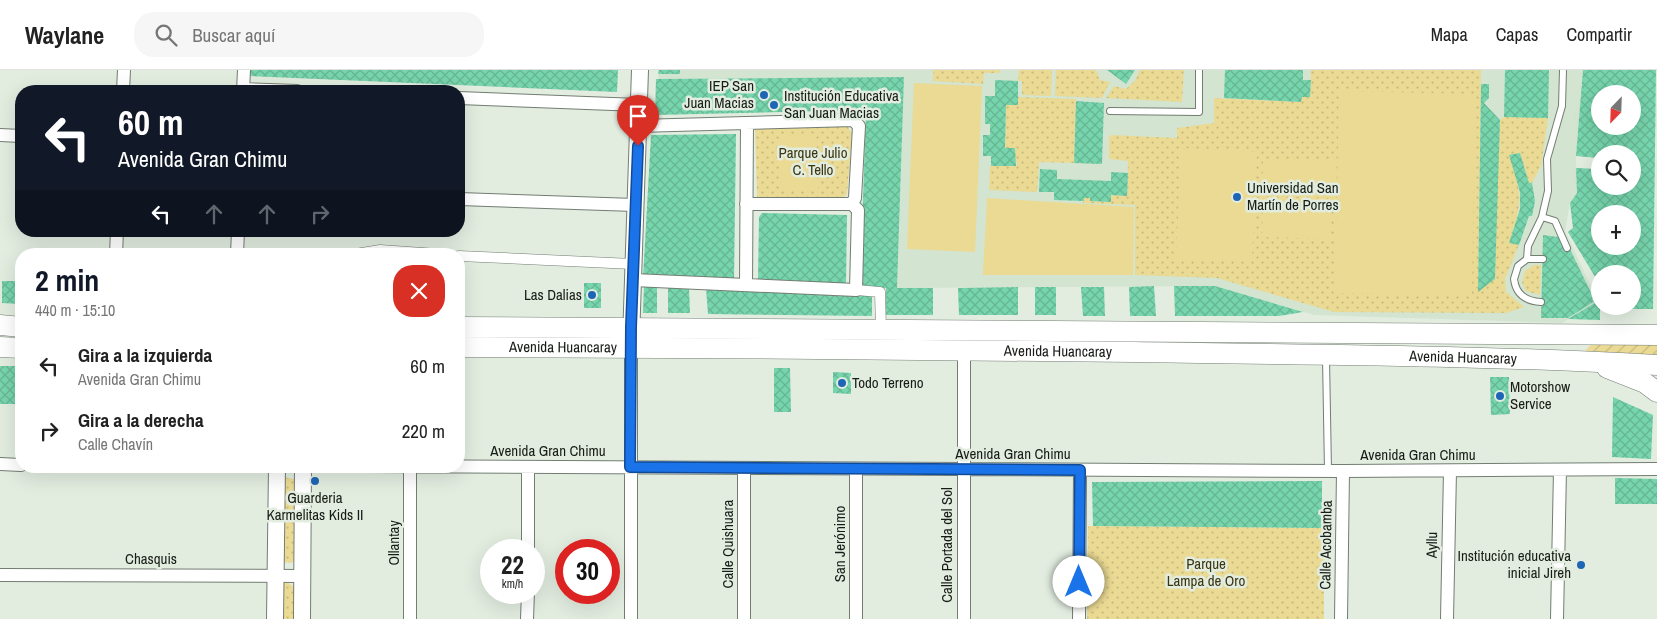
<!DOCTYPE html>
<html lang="es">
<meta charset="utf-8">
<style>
:root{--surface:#fff;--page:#f6f6f6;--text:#222;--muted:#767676;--line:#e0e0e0;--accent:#111827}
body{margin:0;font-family:"Archivo Narrow",sans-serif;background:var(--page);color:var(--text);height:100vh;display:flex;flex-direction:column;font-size:19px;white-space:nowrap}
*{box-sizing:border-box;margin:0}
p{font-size:16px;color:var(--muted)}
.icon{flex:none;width:28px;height:28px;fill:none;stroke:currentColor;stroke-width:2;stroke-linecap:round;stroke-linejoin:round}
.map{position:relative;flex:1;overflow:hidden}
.details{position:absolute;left:15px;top:178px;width:450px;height:225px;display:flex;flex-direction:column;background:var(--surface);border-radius:20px;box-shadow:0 5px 20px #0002}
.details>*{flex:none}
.top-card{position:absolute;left:15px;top:15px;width:450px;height:152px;border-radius:20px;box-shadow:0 5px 20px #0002;background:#111827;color:#fff;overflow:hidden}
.needle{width:32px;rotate:203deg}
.controls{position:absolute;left:1591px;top:15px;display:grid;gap:10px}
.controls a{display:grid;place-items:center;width:50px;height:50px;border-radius:50%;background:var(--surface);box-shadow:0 5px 20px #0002;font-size:25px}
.speed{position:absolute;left:480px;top:469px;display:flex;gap:10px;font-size:25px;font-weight:700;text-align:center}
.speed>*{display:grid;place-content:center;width:65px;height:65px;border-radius:50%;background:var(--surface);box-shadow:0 5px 20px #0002;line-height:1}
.speed small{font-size:12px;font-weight:400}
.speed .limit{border:8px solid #d22;background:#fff;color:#111}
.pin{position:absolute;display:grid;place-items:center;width:42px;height:42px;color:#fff;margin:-51px -21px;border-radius:50% 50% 50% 0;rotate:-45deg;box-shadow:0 0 5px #0007}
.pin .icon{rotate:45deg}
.me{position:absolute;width:55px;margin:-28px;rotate:0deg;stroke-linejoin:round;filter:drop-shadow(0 0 4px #0008)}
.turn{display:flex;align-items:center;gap:18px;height:105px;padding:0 20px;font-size:22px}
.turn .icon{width:65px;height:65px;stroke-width:2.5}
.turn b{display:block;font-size:35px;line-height:42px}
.lanes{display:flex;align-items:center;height:48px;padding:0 20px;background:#0003;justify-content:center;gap:25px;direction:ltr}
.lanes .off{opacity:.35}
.round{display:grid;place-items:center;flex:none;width:52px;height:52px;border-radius:20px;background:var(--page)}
.headline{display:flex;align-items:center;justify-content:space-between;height:85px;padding:0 20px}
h1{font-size:30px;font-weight:700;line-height:38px;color:var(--accent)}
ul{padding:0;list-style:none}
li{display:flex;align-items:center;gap:15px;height:65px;padding:0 20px}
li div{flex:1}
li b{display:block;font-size:19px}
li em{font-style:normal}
header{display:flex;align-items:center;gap:30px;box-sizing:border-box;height:70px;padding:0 25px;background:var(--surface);border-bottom:1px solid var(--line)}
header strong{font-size:24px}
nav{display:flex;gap:28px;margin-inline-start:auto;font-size:18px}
.search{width:350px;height:45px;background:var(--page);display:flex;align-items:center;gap:12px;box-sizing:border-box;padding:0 18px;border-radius:20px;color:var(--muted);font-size:19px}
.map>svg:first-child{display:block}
</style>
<header>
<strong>Waylane</strong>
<div class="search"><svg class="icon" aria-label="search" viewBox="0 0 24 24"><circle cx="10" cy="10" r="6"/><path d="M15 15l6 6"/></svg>Buscar aquí</div>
<nav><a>Mapa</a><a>Capas</a><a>Compartir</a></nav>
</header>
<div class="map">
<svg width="1657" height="549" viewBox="0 0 1657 549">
<defs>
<pattern id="grass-dots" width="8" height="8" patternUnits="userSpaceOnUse" patternTransform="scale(1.25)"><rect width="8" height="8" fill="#eada93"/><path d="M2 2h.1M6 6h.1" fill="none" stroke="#c8ba7e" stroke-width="1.8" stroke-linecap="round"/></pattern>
<pattern id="garden-furrows" width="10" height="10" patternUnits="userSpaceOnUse" patternTransform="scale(1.25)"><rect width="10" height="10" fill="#eada93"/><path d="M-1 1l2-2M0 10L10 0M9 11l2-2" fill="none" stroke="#c8ba7e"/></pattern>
<pattern id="building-cross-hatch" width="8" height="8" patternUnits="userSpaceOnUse" patternTransform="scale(1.25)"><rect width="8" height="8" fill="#77d5ad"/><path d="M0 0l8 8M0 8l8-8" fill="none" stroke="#66b694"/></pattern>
</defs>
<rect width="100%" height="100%" fill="#e2ede0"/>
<path fill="#d3e4d1" d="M659 0H1583L1576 87 1577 123 1570 133 1565 161 1598 231 1562 253 1314 245 1215 216 897 218 904 8 658 9Z"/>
<path fill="url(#grass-dots)" d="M933 0H1000V3H984L983 14 933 11Z
M1019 0H1052L1051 26 1022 25V11H1018Z
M1056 0H1096L1100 10 1110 12 1102 28 1055 26Z
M1140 0H1184L1182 32 1106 28 1114 16 1126 19 1135 11Z
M1311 0H1481L1478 222 1500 50 1504 47 1548 48 1541 96 1532 113H1529L1520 83 1510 85C1522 127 1523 130 1509 173L1519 175 1505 209 1506 222 1524 237 1506 243 1334 242 1217 208 1135 205V135L1083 133 1084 128H1090L1091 131 1110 132 1111 125 1127 126 1128 91 1109 89V67L1111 65 1177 68V58L1214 53V28L1301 32 1302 27H1310Z
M1018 27 1076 29 1074 93 1039 92 1037 122 989 120 990 96H1017V92H1015V78H1005L1006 35Z
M846 54 852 63 847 125 841 128H757L755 58Z
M1534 195H1541L1540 225 1526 221 1522 213 1525 201Z
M283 407 294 409V490L291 493 283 492Z
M1088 456 1324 458V549H1087Z
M287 512 294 517V549H280L282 513Z"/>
<path fill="url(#garden-furrows)" d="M1596 269 1657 272V285L1585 281Z"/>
<path fill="#eada93" d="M914 13 982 16 975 182 907 179Z
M1339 21 1475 24 1472 225 1335 223Z
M816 65 818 120 782 121 780 66Z
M1181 78 1257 82 1252 192 1176 189Z
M1263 89 1334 91 1333 128 1262 125Z
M1263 127 1332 129 1331 169 1262 167Z
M987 128 1134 137 1133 205H983Z"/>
<path fill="url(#building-cross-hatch)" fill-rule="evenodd" d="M250 0H618L617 22 250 6Z
M659 0H680V4H658Z
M1107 0H1135L1126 14Z
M1225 0H1303V10H1311L1310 27H1302L1301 32 1224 28Z
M1505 0H1549L1548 48 1504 47Z
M1583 0H1656L1653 239H1627V236H1632V204H1600V215L1568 162 1573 158 1570 133 1577 123 1576 98 1597 99 1598 88 1576 86ZM1600 24H1632V56H1600ZM1600 84H1632V116H1600ZM1600 144H1632V176H1600Z
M904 7 897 218H933V245H885L886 218 860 217 866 40 655 45 656 9Z
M995 10 1018 11V35H1006L1005 78H1015L1016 96H991V86H983V65H990V54H985V26H995Z
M1481 14H1489V28L1484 33 1500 50 1495 209 1478 222Z
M1076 31 1104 33 1102 94 1074 93Z
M736 64 734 212 643 208 651 65Z
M1520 83 1529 113H1532L1535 131 1532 146H1529L1519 175 1509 173 1520 139V122L1509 85Z
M1040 99 1057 100V109L1111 111V102L1128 103 1127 126 1111 125V132L1090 131V128H1084V131L1054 130V122H1039Z
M762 143 847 145 846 215 758 210 759 147Z
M1543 165 1558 167 1564 179 1569 177 1595 231 1568 248H1541Z
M2 211H20V234L2 233Z
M584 213H601V238H584Z
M644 216H657V243H643Z
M1154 216 1156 246H1130L1129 217Z
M1174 216H1215L1303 242 1279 246H1175Z
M668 217H689L690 243H668Z
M1018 217V245H959L958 218Z
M1035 217H1056V245H1035Z
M1081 217H1104L1105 246H1083Z
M706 218 872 225V246L708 244Z
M1600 221V250L1568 249 1598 231 1595 224Z
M0 296H16V334H0Z
M774 298H790L791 342H774Z
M833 302 851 303V324L833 323Z
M1490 307H1509L1510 344 1491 345Z
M1613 327 1653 345 1651 389 1612 387Z
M1615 408 1657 409V434H1615Z
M1322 411V458L1093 456 1092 412Z"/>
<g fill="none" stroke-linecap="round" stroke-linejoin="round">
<defs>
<path id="service" d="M1110 41 1199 42V0
M1542 147 1555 151 1567 178
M1527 189H1543
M1541 232C1526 231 1516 225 1514 209L1518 196 1527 189 1528 176 1542 147 1548 121 1547 89 1562 36 1563 0
M1326 288 1328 401"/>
<path id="pedestrian" d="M356 184 380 180 437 184
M459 186 633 194
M856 220 880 222 881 259"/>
<path id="minor" d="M243 19 297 21
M123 21 124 0
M243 21 244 0
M459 28 639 35
M638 56 853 50 859 56 855 128 852 134
M0 65 21 66
M459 129 635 135
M746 134H852
M116 184 117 161
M237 184 238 161
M633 210 856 220 858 140 852 134
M746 215 747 53
M631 277V549
M964 280V549
M0 394 21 395
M369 396 1343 401 1657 399
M856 399V549
M528 480V397
M0 505 303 506
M410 549V396
M527 549 528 522
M744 549V398
M1079 549 1080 400
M1341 549 1343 401
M1447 549 1450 401
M1557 549 1560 400"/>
<path id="tertiary" d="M631 270 640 0
M275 549 277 396
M302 549 303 396"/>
<g id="primary">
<path d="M0 255 21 257"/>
<path d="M459 257 1657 265"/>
<path d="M0 277 21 278"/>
<path id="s1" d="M459 277C684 277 908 280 1133 282 1308 285 1483 285 1657 295"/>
<path d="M1607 298 1645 313 1657 322"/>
</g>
</defs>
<use href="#service" stroke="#737d72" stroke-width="8"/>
<use href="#pedestrian" stroke="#737d72" stroke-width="11"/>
<use href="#minor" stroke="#737d72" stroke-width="14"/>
<use href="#tertiary" stroke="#737d72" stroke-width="18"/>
<use href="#primary" stroke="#737d72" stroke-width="21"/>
<use href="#service" stroke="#fff" stroke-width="6"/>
<use href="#pedestrian" stroke="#fff" stroke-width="10"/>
<use href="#minor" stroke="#fff" stroke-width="12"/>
<use href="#tertiary" stroke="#fff" stroke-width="16"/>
<use href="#primary" stroke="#fff" stroke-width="20"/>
</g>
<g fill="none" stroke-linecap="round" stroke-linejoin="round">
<defs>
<path id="route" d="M638 76 631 257 630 397 1080 400 1079 512"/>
</defs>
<use href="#route" stroke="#114b97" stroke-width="12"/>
<use href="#route" stroke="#1a73e8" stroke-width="9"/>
</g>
<g fill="#1e65b5" stroke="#e2ede0" stroke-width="2">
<circle cx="764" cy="25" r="5"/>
<circle cx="774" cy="35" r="5"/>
<circle cx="1237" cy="127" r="5"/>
<circle cx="592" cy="225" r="5"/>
<circle cx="842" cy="313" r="5"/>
<circle cx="1500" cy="326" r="5"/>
<circle cx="315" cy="411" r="5"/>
<circle cx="1581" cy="495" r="5"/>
</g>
<g text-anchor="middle" stroke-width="5" stroke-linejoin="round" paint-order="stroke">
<g font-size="15" fill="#181c17" stroke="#e2ede0" text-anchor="start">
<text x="754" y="21" text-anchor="end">IEP San<tspan x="754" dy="17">Juan Macias</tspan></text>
<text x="784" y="31">Institución Educativa<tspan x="784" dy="17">San Juan Macias</tspan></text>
<text x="1247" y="123">Universidad San<tspan x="1247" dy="17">Martín de Porres</tspan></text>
<text x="582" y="230" text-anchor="end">Las Dalias</text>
<text x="852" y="318">Todo Terreno</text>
<text x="1510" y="322">Motorshow<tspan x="1510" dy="17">Service</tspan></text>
<text x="315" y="433" text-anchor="middle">Guarderia<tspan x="315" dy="17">Karmelitas Kids II</tspan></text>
<text x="1571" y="491" text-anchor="end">Institución educativa<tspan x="1571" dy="17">inicial Jireh</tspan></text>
</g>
<g font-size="15" fill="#3c3510" stroke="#e2ede0">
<text x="813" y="88">Parque Julio<tspan x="813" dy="17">C. Tello</tspan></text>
<text x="1206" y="499">Parque<tspan x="1206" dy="17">Lampa de Oro</tspan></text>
</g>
<g font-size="15" fill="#181c17" stroke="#e2ede0">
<text dy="5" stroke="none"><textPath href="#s1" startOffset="104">Avenida Huancaray</textPath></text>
<text dy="5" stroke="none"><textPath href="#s1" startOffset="599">Avenida Huancaray</textPath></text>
<text dy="5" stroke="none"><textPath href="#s1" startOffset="1004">Avenida Huancaray</textPath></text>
<text x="548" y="386">Avenida Gran Chimu</text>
<text x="1013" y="389">Avenida Gran Chimu</text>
<text x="1418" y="390">Avenida Gran Chimu</text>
<text transform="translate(394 473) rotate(-90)" y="5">Ollantay</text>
<text transform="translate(728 474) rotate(-90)" y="5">Calle Quishuara</text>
<text transform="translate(840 474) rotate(-90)" y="5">San Jerónimo</text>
<text transform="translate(947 475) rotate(-90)" y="5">Calle Portada del Sol</text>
<text transform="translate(1326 475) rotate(-89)" y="5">Calle Acobamba</text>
<text transform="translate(1432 475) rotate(-89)" y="5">Ayllu</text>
<text x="151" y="494">Chasquis</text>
</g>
</g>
</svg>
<div class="controls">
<a><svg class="needle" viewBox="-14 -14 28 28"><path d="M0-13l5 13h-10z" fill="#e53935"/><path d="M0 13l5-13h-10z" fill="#767676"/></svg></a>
<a><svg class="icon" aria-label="search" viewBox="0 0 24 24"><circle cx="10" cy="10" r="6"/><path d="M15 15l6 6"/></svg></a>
<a>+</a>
<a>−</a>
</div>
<div class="speed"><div>22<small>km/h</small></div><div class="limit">30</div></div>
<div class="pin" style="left:638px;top:76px;background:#d93025"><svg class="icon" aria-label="arrive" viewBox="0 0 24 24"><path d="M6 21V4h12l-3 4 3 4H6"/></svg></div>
<svg class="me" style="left:1079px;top:512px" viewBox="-20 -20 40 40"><circle r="19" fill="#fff"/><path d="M0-13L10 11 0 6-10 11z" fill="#1a73e8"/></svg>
<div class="top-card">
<div class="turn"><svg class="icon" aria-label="left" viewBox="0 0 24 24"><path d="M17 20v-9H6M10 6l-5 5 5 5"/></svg><div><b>60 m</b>Avenida Gran Chimu</div></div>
<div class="lanes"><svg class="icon" aria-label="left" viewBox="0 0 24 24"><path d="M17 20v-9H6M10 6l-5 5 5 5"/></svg><svg class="icon off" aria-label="ahead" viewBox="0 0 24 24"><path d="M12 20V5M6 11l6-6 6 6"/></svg><svg class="icon off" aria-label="ahead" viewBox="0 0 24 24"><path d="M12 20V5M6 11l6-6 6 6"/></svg><svg class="icon off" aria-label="right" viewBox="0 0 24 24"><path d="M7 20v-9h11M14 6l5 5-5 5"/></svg></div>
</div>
<section class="details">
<div class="headline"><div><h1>2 min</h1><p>440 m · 15:10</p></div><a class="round" style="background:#d93025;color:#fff"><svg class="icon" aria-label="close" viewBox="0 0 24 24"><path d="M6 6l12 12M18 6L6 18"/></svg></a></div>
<ul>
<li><svg class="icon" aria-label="left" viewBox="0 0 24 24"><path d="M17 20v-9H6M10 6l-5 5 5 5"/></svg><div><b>Gira a la izquierda</b><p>Avenida Gran Chimu</p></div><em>60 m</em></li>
<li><svg class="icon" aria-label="right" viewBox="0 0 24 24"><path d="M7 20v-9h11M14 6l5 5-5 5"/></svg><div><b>Gira a la derecha</b><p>Calle Chavín</p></div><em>220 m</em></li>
</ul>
</section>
</div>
